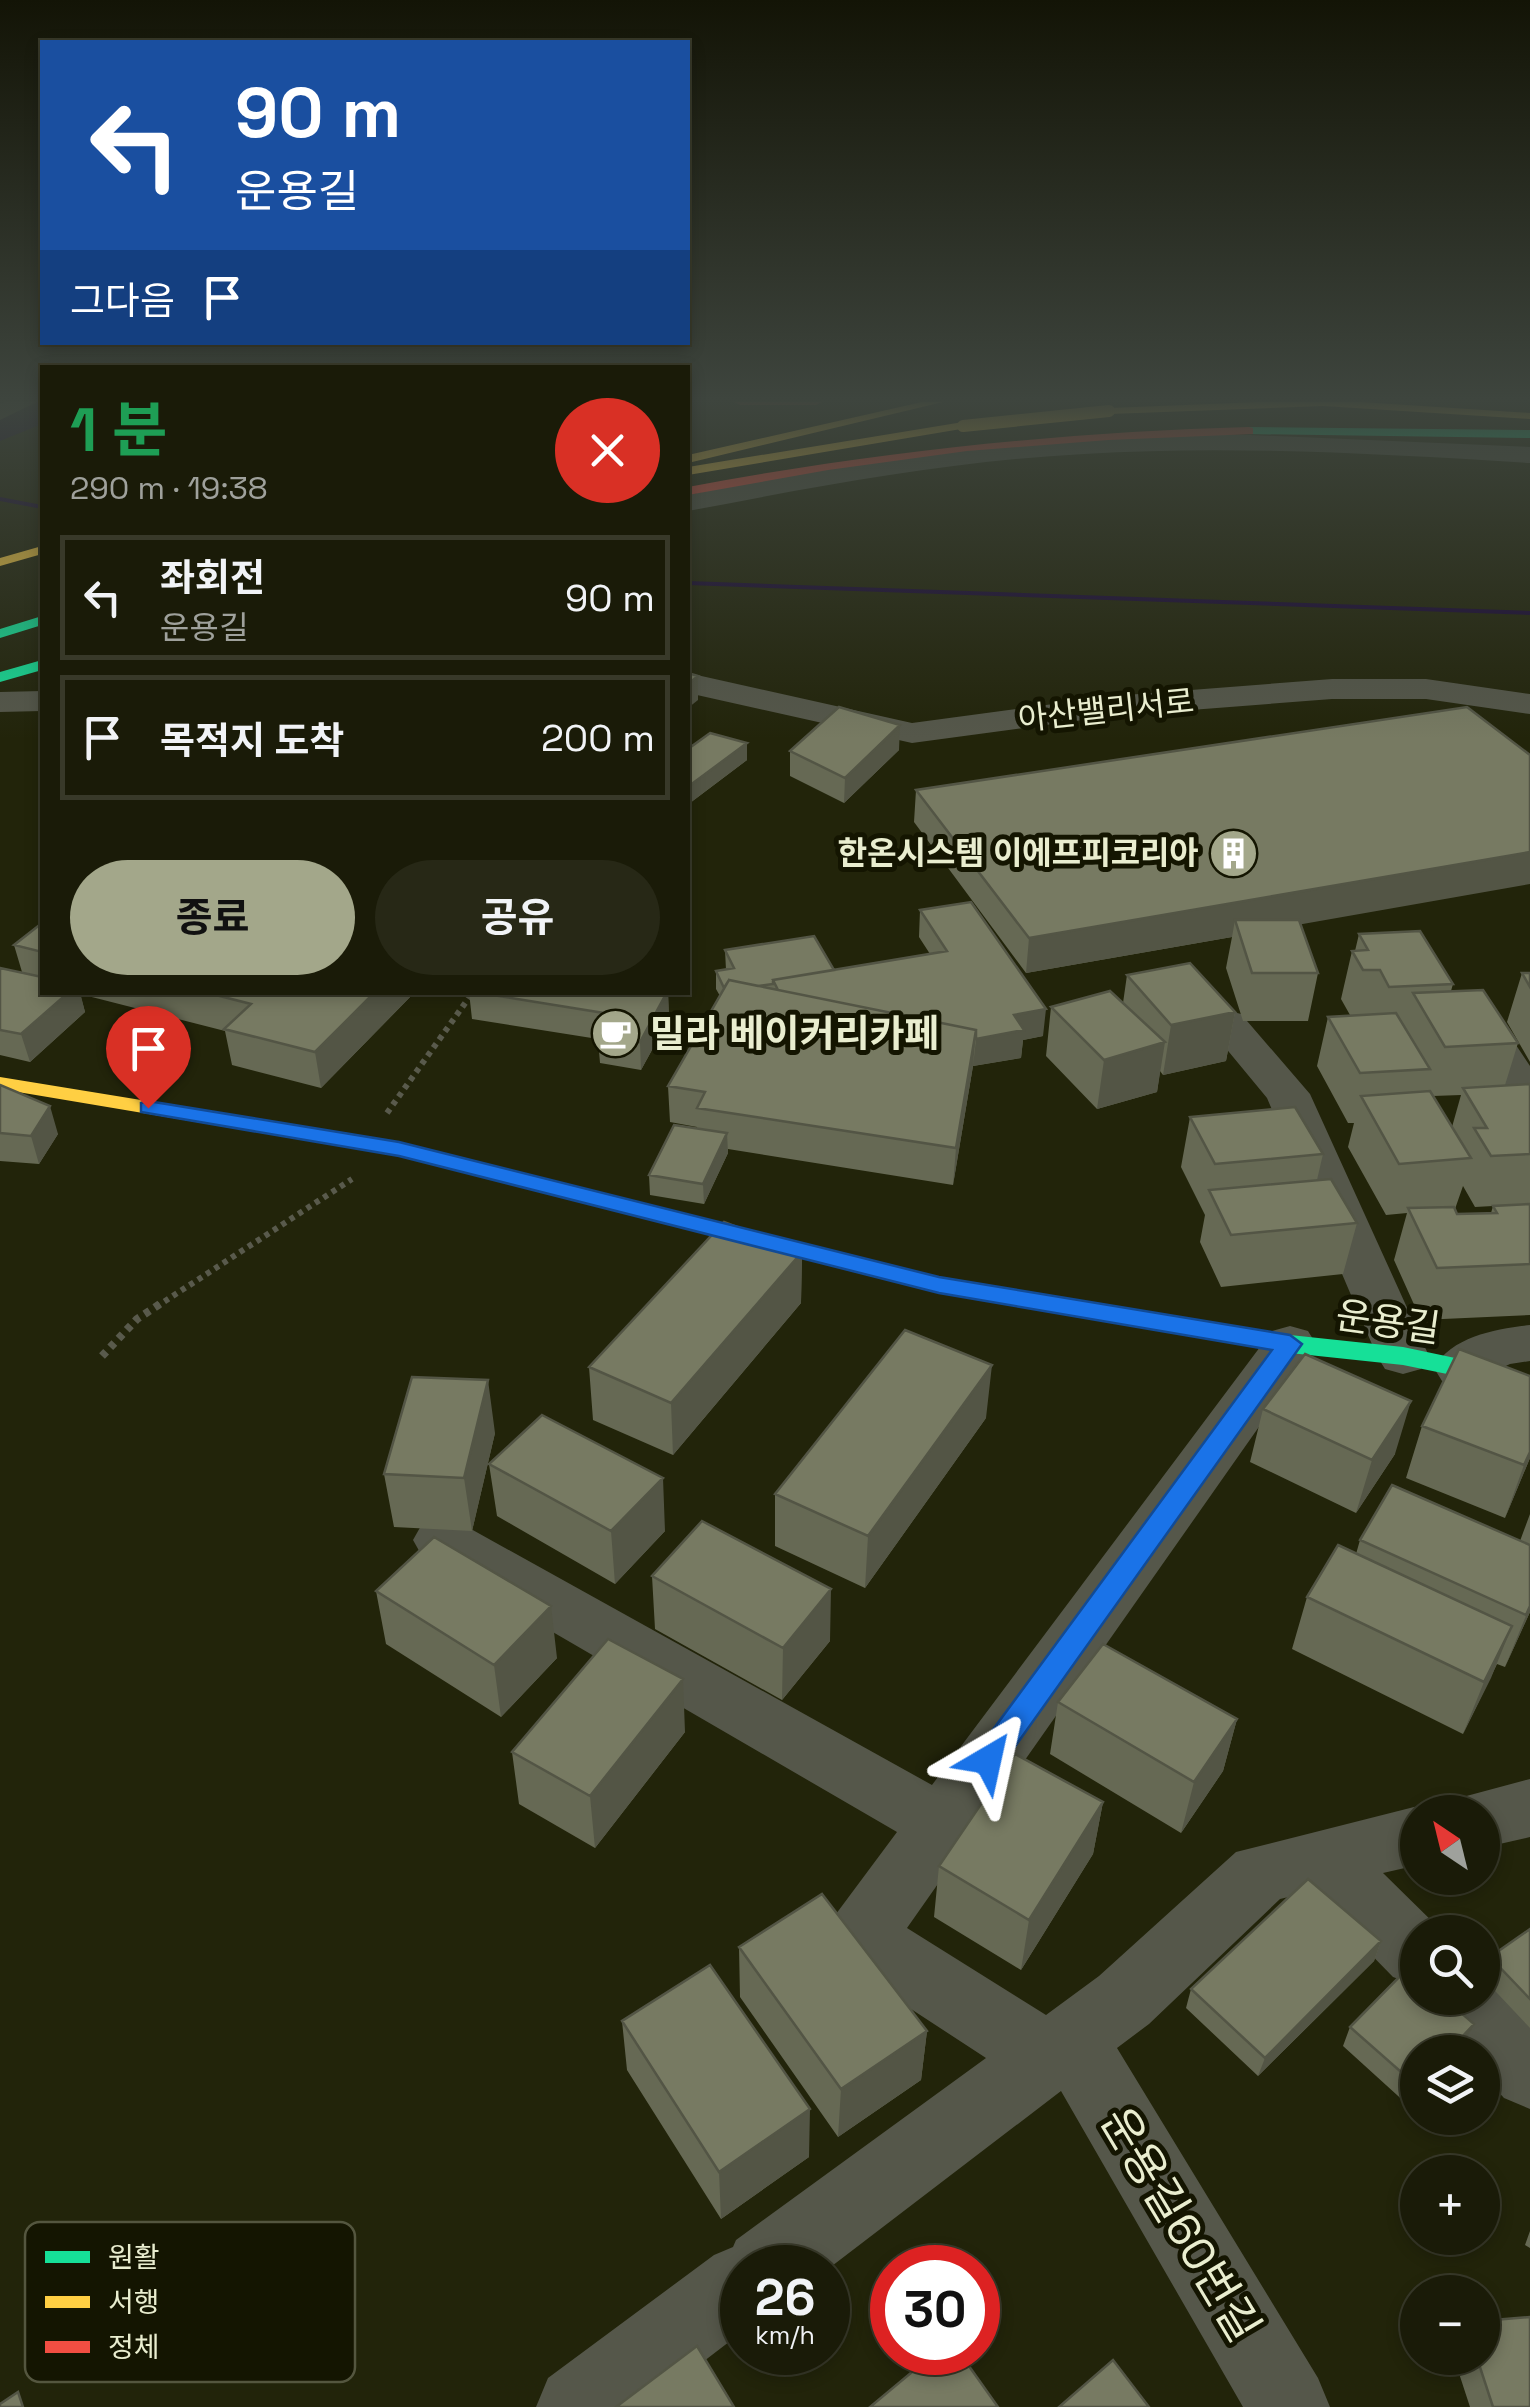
<!DOCTYPE html>
<html lang="ko">
<meta charset="utf-8">
<style>
:root{--surface:#1a1b08;--page:#272816;--text:#f1f3f6;--muted:#9fa19c;--line:#383929;--accent:#a3a78a}
body{margin:0;font-family:"Space Grotesk","Noto Sans KR",sans-serif;background:var(--page);color:var(--text);height:100vh;display:flex;flex-direction:column;font-size:38px;white-space:nowrap}
*{box-sizing:border-box;margin:0}
p{font-size:32px;color:var(--muted)}
.icon{flex:none;width:55px;height:55px;fill:none;stroke:currentColor;stroke-width:2;stroke-linecap:round;stroke-linejoin:round}
.map{position:relative;flex:1;overflow:hidden}
.sheet{position:absolute;left:40px;top:365px;width:650px;height:630px;display:flex;flex-direction:column;background:var(--surface);border-radius:0px;box-shadow:0 5px 15px #0003,0 0 0 2px var(--line)}
.sheet>*{flex:none}
.top-card{position:absolute;left:40px;top:40px;width:650px;height:305px;border-radius:0px;box-shadow:0 5px 15px #0003,0 0 0 2px var(--line);background:#1a4fa0;color:#fff;overflow:hidden}
.needle{width:65px;rotate:325deg}
.tools{position:absolute;left:1400px;top:1795px;display:grid;gap:20px}
.tools a{display:grid;place-items:center;width:100px;height:100px;border-radius:50%;background:var(--surface);box-shadow:0 5px 15px #0003,0 0 0 2px var(--line);font-size:50px}
.speed{position:absolute;left:720px;top:2245px;display:flex;gap:20px;font-size:50px;font-weight:700;text-align:center}
.speed>*{display:grid;place-content:center;width:130px;height:130px;border-radius:50%;background:var(--surface);box-shadow:0 5px 15px #0003,0 0 0 2px var(--line);line-height:1}
.speed small{font-size:25px;font-weight:400}
.speed .limit{border:15px solid #d22;background:#fff;color:#111}
.pin{position:absolute;display:grid;place-items:center;width:85px;height:85px;color:#fff;margin:-102px -42px;border-radius:50% 50% 50% 0;rotate:-45deg;box-shadow:0 0 10px #0007}
.pin .icon{rotate:45deg}
.me{position:absolute;width:110px;margin:-55px;rotate:36deg;stroke-linejoin:round;filter:drop-shadow(0 0 8px #0008)}
.turn{display:flex;align-items:center;gap:35px;height:210px;padding:0 30px;font-size:45px}
.turn .icon{width:130px;height:130px;stroke-width:2.5}
.turn b{display:block;font-size:70px;line-height:85px}
.then{display:flex;align-items:center;height:95px;padding:0 30px;background:#0003;gap:20px;font-size:38px}
.round{display:grid;place-items:center;flex:none;width:105px;height:105px;border-radius:52px;background:var(--page)}
.overview{display:flex;align-items:center;justify-content:space-between;height:170px;padding:0 30px}
h1{font-size:60px;font-weight:700;line-height:75px;color:#1e9e55}
.cta{display:flex;gap:20px;margin-top:auto;padding:20px 30px}
.cta a{flex:1;height:115px;border-radius:60px;background:var(--accent);color:#111;font-size:40px;font-weight:700;line-height:115px;text-align:center}
.cta a+a{background:var(--page);color:var(--text)}
ul{padding:0;list-style:none}
li{display:flex;align-items:center;gap:30px;height:125px;margin:0 20px 15px;padding:0 10px;border:5px solid var(--line);border-radius:0px}
li div{flex:1}
li b{display:block;font-size:38px}
li em{font-style:normal}
.map>svg:first-child{display:block}
</style>
<div class="map">
<svg width="1530" height="2407" viewBox="0 0 1530 2407">
<rect width="100%" height="100%" fill="#22240a"/>
<g fill="none" stroke-linecap="round" stroke-linejoin="round">
<path fill="#1a0836" fill-rule="evenodd" d="M0 497 42 505V509L0 501Z
M688 581 1530 611V615L688 585Z"/>
<path fill="#1a0836" fill-rule="evenodd" d="M29 402H42V424L0 441V416Z"/>
<path stroke="#595a4c" stroke-width="6" stroke-dasharray="5 5" stroke-linecap="butt" d="M387 1113 473 992
M156 1307 352 1179"/>
<path stroke="#595a4c" stroke-width="8" stroke-dasharray="6 6" stroke-linecap="butt" d="M102 1356 137 1319 160 1304"/>
<path fill="#55574a" fill-rule="evenodd" d="M5 402H37L0 420V404Z
M1250 435 1530 447V463C1381 454 1233 445 1084 454 950 461 819 486 688 511V495C872 455 1061 432 1250 435Z
M688 673 912 723 1113 696 1332 679H1426L1530 694V714L1426 699H1332L1113 716 912 743 688 693Z
M42 691V711L0 712V692Z
M1475 1002 1490 1006 1530 1066V1113L1514 1109 1454 1015 1460 1006Z
M1226 1010 1241 1014 1310 1094 1429 1356 1421 1369 1403 1374 1385 1369 1377 1356 1267 1098 1205 1023 1211 1014Z
M1530 1325V1361L1510 1364 1460 1387 1442 1381 1434 1368C1452 1336 1496 1329 1530 1325Z
M1290 1326 1308 1331 1316 1344 1308 1357 907 1928 1046 2015 1099 1976 1236 1852 1418 1806 1437 1812H1418V1865L1383 1873 1443 1932H1418V1986L1393 1977 1310 1892 1280 1899 1149 2024 1117 2048 1318 2378 1330 2407H1243L1061 2091 828 2269 742 2268V2332L644 2407H536L548 2378 714 2255 733 2247 736 2240 986 2058 836 1960 826 1937 836 1914 897 1832 422 1556 413 1540 422 1524 442 1518 462 1524 932 1785 1272 1331Z
M1530 1779V1837L1482 1848V1812H1452L1459 1798Z
M1482 1973 1530 2020V2109L1504 2098 1482 2074V2052H1463L1436 2022 1426 1998H1482Z"/>
<path fill="#16e098" fill-rule="evenodd" d="M1249 427 1530 430V438L1245 434V428Z
M42 616V625L0 638V629Z
M42 660V670L0 682V672Z
M878 1262 939 1277 1290 1335 1403 1347 1460 1359 1530 1383V1401L1457 1376 1403 1365 1290 1353 939 1293 870 1276 866 1270Z"/>
<path fill="#ffcf43" fill-rule="evenodd" d="M922 402H943L688 463V455Z
M1259 402H1361L1530 413V419L1323 406 1109 414 1103 411 1109 408Z
M963 422 967 424V428L688 475V467Z
M42 546V554L0 566V558Z
M0 1077 399 1142 528 1175 531 1180 520 1187 399 1156 0 1089Z"/>
<path fill="#f24e42" fill-rule="evenodd" d="M734 402H822L816 405H740Z
M1249 427 1253 428V434L1108 440 967 451 828 470 688 495V487C874 452 1060 432 1249 427Z
M520 1173 878 1262 890 1270 878 1278 512 1185 509 1180 512 1175Z"/>
<path stroke="#ffcf43" stroke-width="12" d="M963 426 1109 411"/>
</g>
<path fill="#666954" fill-rule="evenodd" d="M688 728 689 748 747 760 690 803H688Z
M899 750 844 803 790 776V751Z
M916 790 1300 925 1318 973 1308 1021H1243L1226 968 1232 937 1026 973 914 822Z
M920 910 1043 1036 1023 1040 1021 1058 973 1066 953 1185 728 1149V1153L704 1204 650 1195 649 1175 697 1128V1127L670 1122 668 1086 720 996 716 989V971L726 970 725 950 834 970 930 954 919 937Z
M42 923V992H415L321 1088 232 1065 225 1031 80 994 85 1012 30 1062 0 1055V968L22 972 14 945Z
M1359 934 1453 984 1451 991 1518 1043 1505 1085 1530 1084V1315L1421 1320 1394 1260 1407 1213 1386 1215 1348 1147 1354 1123H1348L1317 1066 1328 1017 1350 1015 1341 999 1352 951H1355ZM1461 1095 1452 1127 1433 1096ZM1463 1186 1475 1207 1493 1206 1491 1213 1457 1214 1455 1209Z
M1522 973H1530V1062L1507 1022Z
M1127 975 1235 1012 1226 1061 1163 1075 1160 1071 1157 1092 1097 1109 1046 1056 1051 1007 1123 1003Z
M469 992H668L669 1019 641 1070 600 1063 598 1039 472 1019Z
M0 1085 58 1134 39 1164 0 1161Z
M1190 1117 1323 1154 1317 1180 1357 1223 1343 1274 1221 1287 1200 1242 1205 1215 1181 1167Z
M802 1252 801 1303 673 1455 593 1420 589 1367Z
M1263 1409 1395 1454 1356 1513 1250 1462Z
M986 1418 865 1588 775 1546V1494Z
M1422 1426 1530 1458 1505 1518 1406 1478Z
M495 1433 472 1531 394 1527 384 1474Z
M489 1464 665 1531 615 1584 497 1516Z
M1530 1514V1612L1505 1667 1497 1664 1463 1734 1292 1649 1307 1597 1356 1554 1360 1540 1520 1541Z
M652 1576 830 1641 782 1700 655 1629Z
M376 1591 557 1658 501 1717 386 1644Z
M1058 1702 1237 1719 1223 1771 1181 1833 1050 1754Z
M685 1732 595 1848 519 1804 512 1752Z
M1103 1802 1093 1854 1021 1970 934 1917 939 1866Z
M1530 1929V2028L1482 1977V1973L1490 1957Z
M1381 1941 1374 1961 1258 2076 1186 2008 1191 1989Z
M739 1947 927 2031 921 2080 838 2137 740 1997Z
M622 2021 809 2157 721 2219 627 2070Z
M1350 2027 1465 2042 1418 2052V2095L1408 2105 1343 2046Z
M1530 2231V2248L1525 2245Z
M1454 2358H1482L1530 2407H1470Z"/>
<path fill="#535545" d="M698 676V700L688 708V684Z
M900 725 899 750 844 803 845 778Z
M747 743V760L690 803 689 786Z
M1530 852V884L1240 935 1235 920 1232 937 1026 973 1029 938Z
M69 992H80L85 1012 30 1062 21 1034Z
M375 992H415L321 1088 315 1052Z
M668 992 669 1019 641 1070 640 1042Z
M1046 1009 1043 1036 1023 1040 1021 1058 973 1066 976 1039 1014 1015Z
M1235 1012 1226 1061 1163 1075 1171 1025Z
M976 1030 973 1066 953 1185 956 1148Z
M1165 1042 1157 1092 1097 1109 1104 1060Z
M50 1106 58 1134 39 1164 31 1136Z
M727 1133 728 1153 704 1204 703 1184Z
M802 1252 801 1303 673 1455 671 1403Z
M992 1365 986 1418 865 1588 868 1536Z
M488 1380 495 1433 472 1531 464 1478Z
M1411 1401 1395 1454 1356 1513 1372 1460Z
M1530 1452V1458L1505 1518 1524 1465Z
M663 1478 665 1531 615 1584 611 1531Z
M831 1589 830 1641 782 1700 783 1648Z
M551 1606 557 1658 501 1717 494 1665Z
M1530 1606V1612L1505 1667Z
M1512 1626 1491 1678 1463 1734 1484 1682Z
M683 1679 685 1732 595 1848 590 1796Z
M1237 1719 1223 1771 1181 1833 1194 1782Z
M1103 1802 1093 1854 1021 1970 1029 1920Z
M1381 1941 1374 1961 1258 2076 1265 2058Z
M1474 2024 1465 2042 1456 2052H1448Z
M927 2031 921 2080 838 2137 841 2089Z
M1418 2085V2095L1408 2105Z
M810 2109 809 2157 721 2219 719 2172Z"/>
<path fill="#777a62" stroke="#535545" stroke-width="2.5" d="M688 673 698 676 688 684Z
M839 707 900 725 845 778 790 751Z
M1467 707 1530 755V852L1029 938 916 790Z
M710 733 747 743 689 786H688V749Z
M971 902 1046 1009 1014 1015 1024 1030 976 1039V1030L778 990 773 980 947 951 920 910Z
M1235 920H1299L1318 973H1252Z
M42 923V952L14 945Z
M1420 931 1453 984 1389 987 1380 970H1363L1352 951 1368 950 1359 934Z
M814 936 834 970 773 980V984L758 986 729 980 724 988 716 971 734 968 725 950Z
M1190 963 1235 1012 1171 1025 1127 975Z
M0 968 42 977V992H69L21 1034 0 1030Z
M1522 973H1530V987Z
M729 980 976 1030 956 1148 697 1108 705 1092 668 1086Z
M1483 990 1518 1043 1445 1047 1413 993Z
M1110 991 1165 1042 1104 1060 1051 1007Z
M204 992H375L315 1052 224 1029 251 1004Z
M474 992H667L640 1042 598 1035 610 1014Z
M1396 1013 1430 1069 1360 1073 1328 1017Z
M1530 1084V1154L1491 1156 1474 1128H1487L1463 1088Z
M0 1085 50 1106 31 1136 0 1133Z
M1430 1091 1471 1158 1399 1164 1361 1096Z
M1295 1107 1323 1154 1215 1164 1190 1117Z
M674 1125 727 1133 703 1184 649 1175Z
M1331 1179 1357 1223 1231 1235 1209 1190Z
M1530 1204V1264L1437 1268 1408 1208 1454 1207 1457 1214 1497 1213 1493 1206Z
M724 1222 802 1252 671 1403 589 1367Z
M905 1330 992 1365 868 1536 775 1494Z
M1459 1349 1530 1376V1452L1524 1465 1422 1426Z
M1305 1354 1411 1401 1372 1460 1263 1409Z
M412 1377 488 1380 464 1478 384 1474Z
M542 1415 663 1478 611 1531 489 1464Z
M1392 1485 1530 1545V1606L1526 1615 1360 1540Z
M702 1521 831 1589 783 1648 652 1576Z
M434 1537 551 1606 494 1665 376 1591Z
M1338 1545 1512 1626 1484 1682 1307 1597Z
M608 1639 683 1679 590 1796 512 1752Z
M1103 1644 1237 1719 1194 1782 1058 1702Z
M1015 1754 1103 1802 1029 1920 939 1866Z
M1308 1879 1381 1941 1265 2058 1191 1989Z
M822 1894 927 2031 841 2089 739 1947Z
M1530 1929V1999L1490 1957Z
M710 1965 810 2109 719 2172 622 2021Z
M1409 1967 1418 1974V1998H1444L1474 2024 1448 2052H1418L1417 2086 1350 2027Z
M1530 2317V2407H1493L1477 2358H1482V2321Z
M697 2346 734 2407H616Z
M936 2352H959L998 2407H870Z
M1113 2360 1149 2407H1059Z
M18 2392 23 2407H0V2404Z"/>
<linearGradient id="sky" x2="0" y2="1"><stop stop-color="#131406"/><stop offset="0.54" stop-color="#3e453e"/><stop offset="1" stop-color="#3e453e" stop-opacity="0"/></linearGradient>
<rect width="1530" height="739" fill="url(#sky)"/>
<path fill="#1a73e8" stroke="#114b97" stroke-width="2.5" d="M148 1101 399 1142 939 1277 1290 1335 1302 1344 999 1769 988 1773 978 1769 973 1760 978 1750 1272 1350 939 1293 399 1156 141 1112V1103Z"/>
<defs>
<symbol id="building-disc" viewBox="-11 -11 22 22"><circle r="9.5" fill="#a3a78a" stroke="#141501"/><path d="M-4-6H4V6H1V3H-1V6H-4ZM-2.5-4.3h1.7v1.8h-1.7ZM.8-4.3h1.7v1.8H.8ZM-2.5-1h1.7V.8h-1.7ZM.8-1h1.7V.8H.8Z" fill="#fff"/></symbol>
<symbol id="cafe-disc" viewBox="-11 -11 22 22"><circle r="9.5" fill="#a3a78a" stroke="#141501"/><path d="M-5.5-4.5H6V0H3Q3 3.5 0 3.5H-2.5Q-5.5 3.5-5.5 0ZM3-3.2v2h1.7v-2ZM-6 4.5H4V6H-6Z" fill="#fff"/></symbol>
</defs>
<g fill-rule="evenodd">
<use href="#building-disc" x="1206" y="826" width="55" height="55"/>
<use href="#cafe-disc" x="588" y="1006" width="55" height="55"/>
</g>
<g text-anchor="middle" stroke-width="10" stroke-linejoin="round" paint-order="stroke">
<g font-size="32" fill="#e9edcf" stroke="#141501">
<text transform="translate(1106 710) rotate(-6)" y="11">아산밸리서로</text>
</g>
<g font-size="32" font-weight="bold" fill="#e9edcf" stroke="#141501" text-anchor="end">
<text x="1199" y="864">한온시스템 이에프피코리아</text>
</g>
<g font-size="38" font-weight="bold" fill="#e9edcf" stroke="#141501" text-anchor="start">
<text x="650" y="1047">밀라 베이커리카페</text>
</g>
<g font-size="38" fill="#e9edcf" stroke="#141501">
<text transform="translate(1388 1322) rotate(8)" y="13">운용길</text>
</g>
<g font-size="45" fill="#e9edcf" stroke="#141501">
<text transform="translate(1181 2224) rotate(59)" y="16">운용길60번길</text>
</g>
</g>
<rect x="25" y="2222" width="330" height="160" rx="15" fill="#141501" stroke="#54563f" stroke-width="2.5"/>
<rect x="45" y="2251" width="45" height="12" fill="#16e098"/>
<rect x="45" y="2296" width="45" height="12" fill="#ffcf43"/>
<rect x="45" y="2341" width="45" height="12" fill="#f24e42"/>
<g font-size="28" fill="#e9edcf">
<text x="108" y="2267">원활</text>
<text x="108" y="2312">서행</text>
<text x="108" y="2357">정체</text>
</g>
</svg>
<div class="tools">
<a><svg class="needle" viewBox="-14 -14 28 28"><path d="M0-13l5 13h-10z" fill="#e53935"/><path d="M0 13l5-13h-10z" fill="#9fa19c"/></svg></a>
<a><svg class="icon" aria-label="search" viewBox="0 0 24 24"><circle cx="10" cy="10" r="6"/><path d="M15 15l6 6"/></svg></a>
<a><svg class="icon" aria-label="layers" viewBox="0 0 24 24"><path d="M12 4l9 5-9 5-9-5zM3 14l9 5 9-5"/></svg></a>
<a>+</a>
<a>−</a>
</div>
<div class="speed"><div>26<small>km/h</small></div><div class="limit">30</div></div>
<div class="pin" style="left:148px;top:1108px;background:#d93025"><svg class="icon" aria-label="arrive" viewBox="0 0 24 24"><path d="M6 21V4h12l-3 4 3 4H6"/></svg></div>
<svg class="me" style="left:988px;top:1760px" viewBox="-20 -20 40 40"><path d="M0-17L14 15 0 8-14 15z" fill="#1a73e8" stroke="#fff" stroke-width="4"/></svg>
<div class="top-card">
<div class="turn"><svg class="icon" aria-label="left" viewBox="0 0 24 24"><path d="M17 20v-9H6M10 6l-5 5 5 5"/></svg><div><b>90 m</b>운용길</div></div>
<div class="then">그다음<svg class="icon" aria-label="arrive" viewBox="0 0 24 24"><path d="M6 21V4h12l-3 4 3 4H6"/></svg></div>
</div>
<section class="sheet">
<div class="overview"><div><h1>1 분</h1><p>290 m · 19:38</p></div><a class="round" style="background:#d93025;color:#fff"><svg class="icon" aria-label="close" viewBox="0 0 24 24"><path d="M6 6l12 12M18 6L6 18"/></svg></a></div>
<ul>
<li><svg class="icon" aria-label="left" viewBox="0 0 24 24"><path d="M17 20v-9H6M10 6l-5 5 5 5"/></svg><div><b>좌회전</b><p>운용길</p></div><em>90 m</em></li>
<li><svg class="icon" aria-label="arrive" viewBox="0 0 24 24"><path d="M6 21V4h12l-3 4 3 4H6"/></svg><div><b>목적지 도착</b></div><em>200 m</em></li>
</ul>
<div class="cta"><a>종료</a><a>공유</a></div>
</section>
</div>
